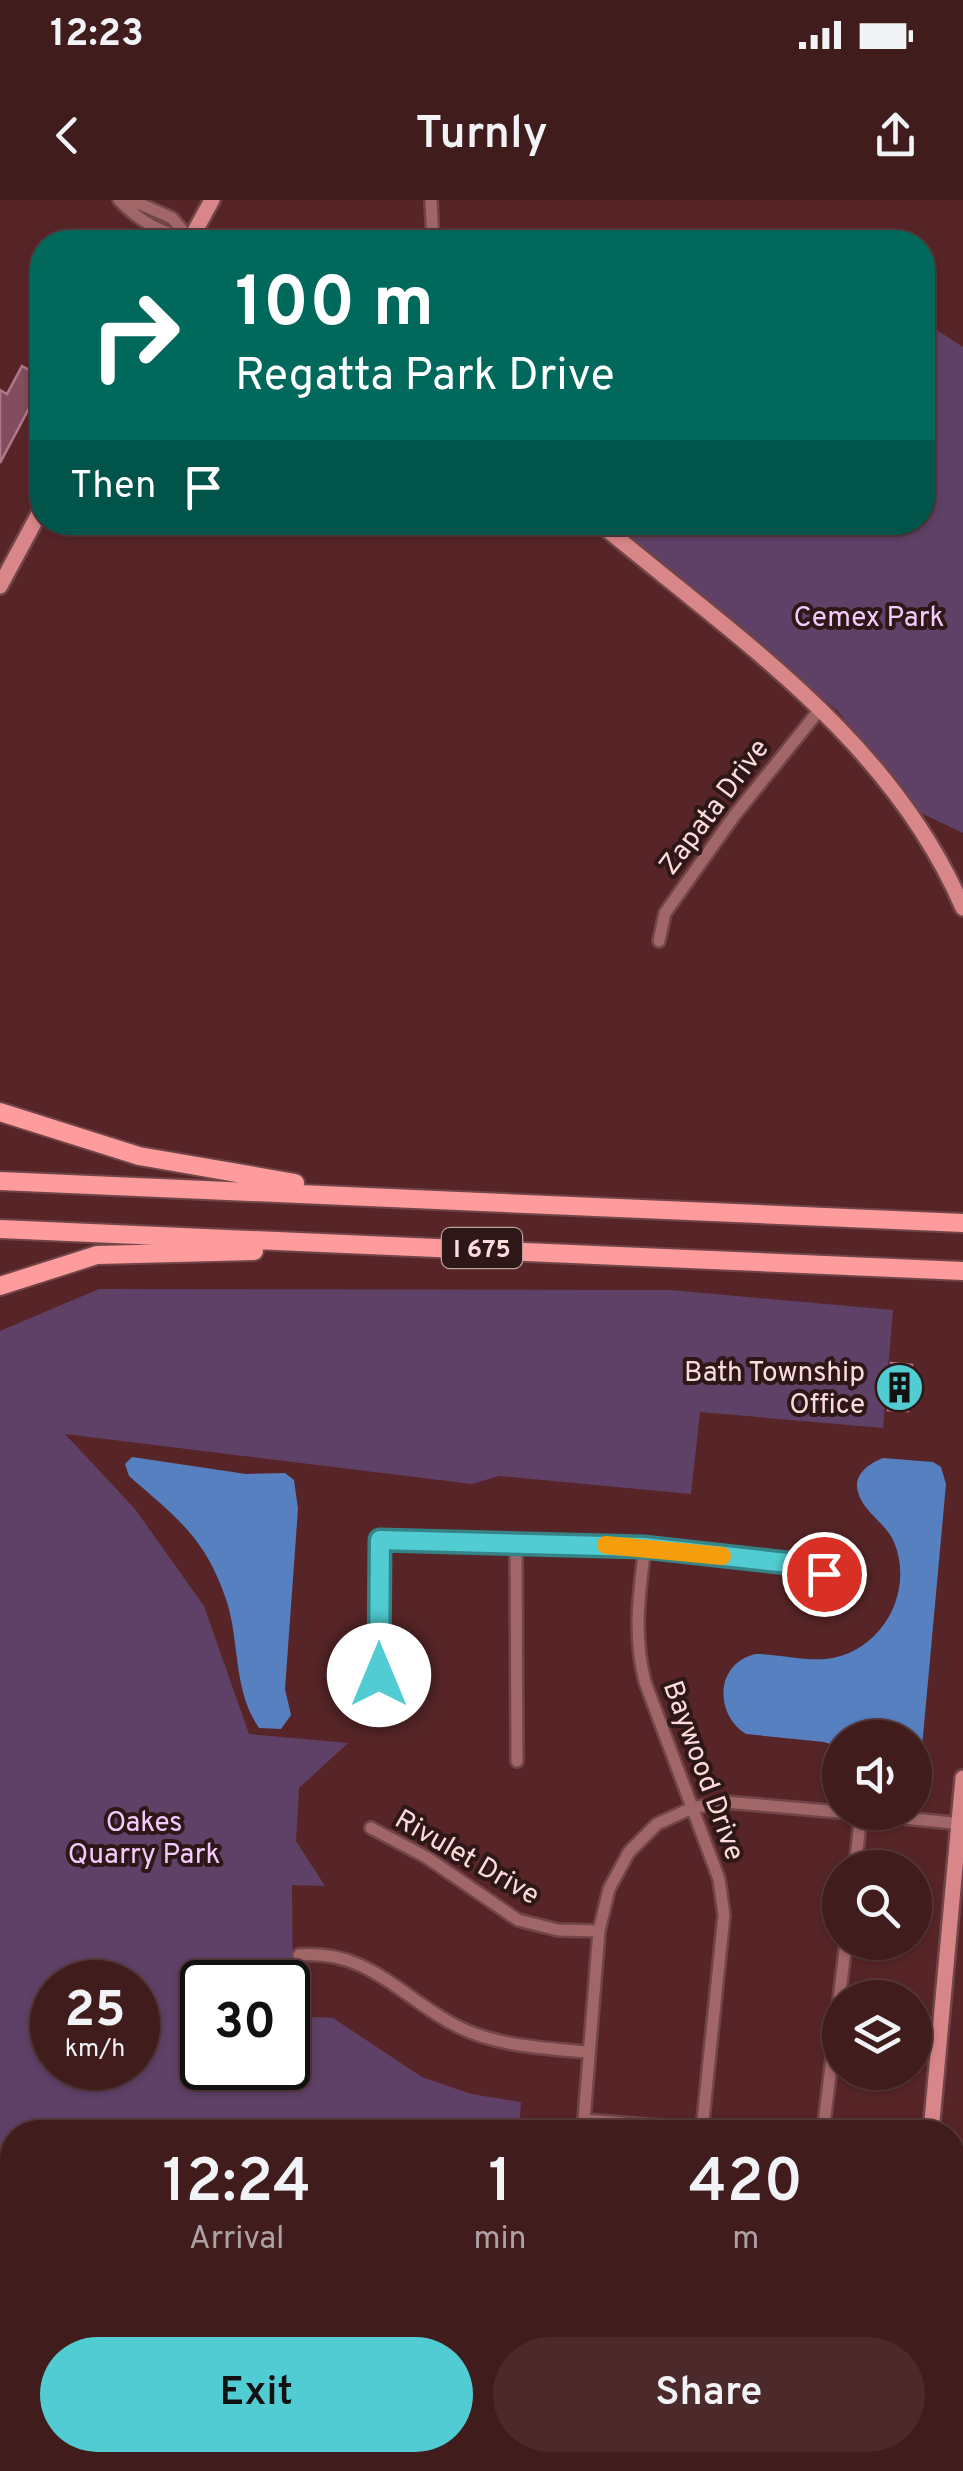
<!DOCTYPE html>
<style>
:root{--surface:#411c1d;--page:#4c292a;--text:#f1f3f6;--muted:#aea1a4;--line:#5a3a3b;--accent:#51ccd2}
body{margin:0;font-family:Overpass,sans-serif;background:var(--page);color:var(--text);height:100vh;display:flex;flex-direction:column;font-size:38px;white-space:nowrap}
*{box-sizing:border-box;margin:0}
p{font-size:32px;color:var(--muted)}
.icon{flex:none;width:55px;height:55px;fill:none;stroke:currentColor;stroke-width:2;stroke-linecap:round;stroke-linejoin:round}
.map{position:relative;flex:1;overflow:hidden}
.panel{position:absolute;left:0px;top:1920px;width:965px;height:352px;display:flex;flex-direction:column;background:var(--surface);border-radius:40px 40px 0 0;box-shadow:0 2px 8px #0004,0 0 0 2px var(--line)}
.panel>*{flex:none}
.banner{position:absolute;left:30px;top:30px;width:905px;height:305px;border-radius:40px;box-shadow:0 2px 8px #0004,0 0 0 2px var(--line);background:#00695c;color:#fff;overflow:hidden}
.fabs{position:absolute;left:822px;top:1520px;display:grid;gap:20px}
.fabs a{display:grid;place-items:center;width:110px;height:110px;border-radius:50%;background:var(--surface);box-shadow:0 2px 8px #0004,0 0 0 2px var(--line);font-size:50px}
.speed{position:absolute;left:30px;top:1760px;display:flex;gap:20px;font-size:50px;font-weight:700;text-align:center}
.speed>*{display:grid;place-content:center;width:130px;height:130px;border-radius:50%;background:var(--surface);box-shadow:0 2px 8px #0004,0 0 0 2px var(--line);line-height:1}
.speed small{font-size:25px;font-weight:400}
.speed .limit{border:5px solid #111;border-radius:15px;background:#fff;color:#111}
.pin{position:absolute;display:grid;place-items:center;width:85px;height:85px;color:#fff;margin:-42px;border:5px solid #fff;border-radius:50%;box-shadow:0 2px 10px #0007}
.me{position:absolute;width:110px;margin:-55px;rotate:0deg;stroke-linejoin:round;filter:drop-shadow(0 0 8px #0008)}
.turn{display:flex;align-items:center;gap:35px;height:210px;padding:0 40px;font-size:45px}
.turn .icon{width:130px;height:130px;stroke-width:2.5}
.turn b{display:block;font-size:70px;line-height:85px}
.then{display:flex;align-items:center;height:95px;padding:0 40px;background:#0003;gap:20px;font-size:38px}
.eta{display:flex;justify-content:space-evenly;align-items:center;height:170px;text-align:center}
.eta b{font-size:60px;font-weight:600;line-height:70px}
.button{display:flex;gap:20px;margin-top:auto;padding:20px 40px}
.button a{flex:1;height:115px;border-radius:60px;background:var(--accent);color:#111;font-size:40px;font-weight:600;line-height:115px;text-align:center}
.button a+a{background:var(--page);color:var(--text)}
.status{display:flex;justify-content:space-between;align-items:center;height:70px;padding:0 50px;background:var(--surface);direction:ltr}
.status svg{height:28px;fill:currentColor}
header{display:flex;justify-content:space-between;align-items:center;height:130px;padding:0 40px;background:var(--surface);font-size:45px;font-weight:600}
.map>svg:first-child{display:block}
</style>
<div class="status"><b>12:23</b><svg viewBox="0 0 49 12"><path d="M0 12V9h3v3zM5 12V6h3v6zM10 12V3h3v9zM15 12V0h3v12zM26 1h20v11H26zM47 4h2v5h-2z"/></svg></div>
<header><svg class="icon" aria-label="back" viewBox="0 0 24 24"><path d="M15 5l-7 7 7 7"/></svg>Turnly<svg class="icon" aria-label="share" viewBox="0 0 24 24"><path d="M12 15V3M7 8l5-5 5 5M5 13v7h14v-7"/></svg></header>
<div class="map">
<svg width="963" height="2271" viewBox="0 0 963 2271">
<rect width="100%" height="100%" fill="#572527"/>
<path fill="#5f4167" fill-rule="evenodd" d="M923 121 963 147V633L921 613 838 511 608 323 922 322Z
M99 1089 671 1090 893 1110 883 1228 700 1212 691 1294 499 1276 472 1284 65 1234 135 1309 204 1406 249 1534 348 1543 299 1588 296 1641 325 1686 292 1685 293 1816 333 1818 422 1877 471 1894 521 1902 519 1932H12V2260H343L339 2271H0V1131ZM52 1782H138V1868H52ZM202 1782H288V1868H202Z"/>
<path fill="#5780c1" d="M132 1257 246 1274 285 1273 294 1280 298 1309 285 1489 291 1515 281 1529 259 1528C233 1490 240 1445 227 1402 206 1338 177 1318 129 1276L125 1264Z
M883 1258 933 1262 941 1267 946 1284 920 1569 915 1576V1538H840V1547L824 1542 746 1534C716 1516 713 1465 755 1454 779 1454 803 1461 826 1459 881 1453 915 1393 894 1342 886 1323 863 1312 858 1292 853 1275 868 1264 883 1258Z"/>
<path fill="#824e5f" stroke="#b1788a" stroke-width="2.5" d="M22 166 42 177V184L0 263V190L7 194Z
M891 1163 912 1165 908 1211 888 1210Z"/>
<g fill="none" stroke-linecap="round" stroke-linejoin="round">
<defs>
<path id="minor" d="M119 0C140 22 161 33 190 39
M131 0 172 18 190 39
M431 0 433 42
M659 741 665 713 734 616 821 508
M516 1341 517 1561
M645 1347C639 1394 633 1435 645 1482L719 1679 724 1715 702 1930
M379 1475 380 1340 645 1347 805 1365 824 1373
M844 1612 963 1624
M371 1628 426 1657 518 1720 558 1730 599 1731
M855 1668 861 1614
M299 1755C367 1750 397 1793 451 1823 491 1846 543 1848 587 1852
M584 1920 731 1932
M583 1932 599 1731 609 1689 629 1652 657 1624 692 1608 725 1602 840 1612
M823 1932 846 1742
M583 2260 588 2271
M407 2271 410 2260
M799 2271 800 2260"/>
<path id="major" d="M189 42 212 0
M598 322C735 437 890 538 963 708
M0 386 42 308
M931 1932 963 1578
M900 2271 901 2260"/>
<path id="highway" d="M0 912 139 956 295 983
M0 981 963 1023
M0 1029 963 1071
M0 1086 97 1055 254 1051"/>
</defs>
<use href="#minor" stroke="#714548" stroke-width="16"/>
<use href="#major" stroke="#714548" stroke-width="20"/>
<use href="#highway" stroke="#714548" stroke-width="22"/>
<use href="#minor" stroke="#a16768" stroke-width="11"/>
<use href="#major" stroke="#d98688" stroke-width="15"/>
<use href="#highway" stroke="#fe9b9d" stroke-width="18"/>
</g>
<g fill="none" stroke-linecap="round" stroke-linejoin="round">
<defs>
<path id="route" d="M379 1475 380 1340 644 1347 805 1365 824 1374"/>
</defs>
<use href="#route" stroke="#358588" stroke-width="25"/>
<use href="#route" stroke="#51ccd2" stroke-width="18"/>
<path stroke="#f59e0b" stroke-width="18" d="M606 1345 722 1356"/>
</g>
<defs>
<symbol id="building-disc" viewBox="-11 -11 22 22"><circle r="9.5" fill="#51ccd2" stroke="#2d1717"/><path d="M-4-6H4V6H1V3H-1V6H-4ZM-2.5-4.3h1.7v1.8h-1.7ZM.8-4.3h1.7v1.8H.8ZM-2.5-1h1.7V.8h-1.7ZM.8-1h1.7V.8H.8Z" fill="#111"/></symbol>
</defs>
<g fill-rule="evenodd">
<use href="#building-disc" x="872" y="1160" width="55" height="55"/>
</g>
<g text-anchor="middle" stroke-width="8" stroke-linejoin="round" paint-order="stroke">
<rect fill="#2d1717" stroke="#bfa0a0" stroke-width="2.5" x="442" y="1028" width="80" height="40" rx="8"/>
<g font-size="25" font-weight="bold" fill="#fddbda">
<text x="482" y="1057">I 675</text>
</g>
<g font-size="28" fill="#f4cafe" stroke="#2d1717">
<text x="869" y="426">Cemex Park</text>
<text x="144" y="1631">Oakes<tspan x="144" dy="32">Quarry Park</tspan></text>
</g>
<g font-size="28" fill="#fddbda" stroke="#2d1717">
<text transform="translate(713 606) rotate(-53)" y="10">Zapata Drive</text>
<text transform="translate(705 1570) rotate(70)" y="10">Baywood Drive</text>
<text transform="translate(468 1656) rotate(30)" y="10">Rivulet Drive</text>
</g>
<g font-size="28" fill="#fddbda" stroke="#2d1717" text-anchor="end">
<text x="865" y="1181">Bath Township<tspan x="865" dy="32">Office</tspan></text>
</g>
</g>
</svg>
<div class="fabs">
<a><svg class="icon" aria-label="sound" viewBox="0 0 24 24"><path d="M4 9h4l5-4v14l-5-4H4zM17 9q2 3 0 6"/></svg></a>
<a><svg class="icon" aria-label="search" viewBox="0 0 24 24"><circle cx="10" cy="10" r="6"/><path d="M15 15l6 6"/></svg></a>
<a><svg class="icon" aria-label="layers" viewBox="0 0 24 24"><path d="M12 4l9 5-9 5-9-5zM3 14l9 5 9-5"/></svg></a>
</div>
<div class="speed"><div>25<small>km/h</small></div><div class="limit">30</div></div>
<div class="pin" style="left:824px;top:1374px;background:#d93025"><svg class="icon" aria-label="arrive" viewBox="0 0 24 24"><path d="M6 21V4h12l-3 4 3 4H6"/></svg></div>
<svg class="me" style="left:379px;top:1475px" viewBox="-20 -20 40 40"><circle r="19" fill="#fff"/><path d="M0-13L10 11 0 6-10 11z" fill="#51ccd2"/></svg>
<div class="banner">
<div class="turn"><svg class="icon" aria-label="right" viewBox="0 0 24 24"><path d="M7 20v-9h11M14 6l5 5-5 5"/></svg><div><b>100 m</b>Regatta Park Drive</div></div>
<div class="then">Then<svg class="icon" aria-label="arrive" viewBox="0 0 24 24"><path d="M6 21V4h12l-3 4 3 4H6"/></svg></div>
</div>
<section class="panel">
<div class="eta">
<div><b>12:24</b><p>Arrival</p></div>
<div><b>1</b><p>min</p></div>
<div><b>420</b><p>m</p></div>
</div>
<div class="button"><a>Exit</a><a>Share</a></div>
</section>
</div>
